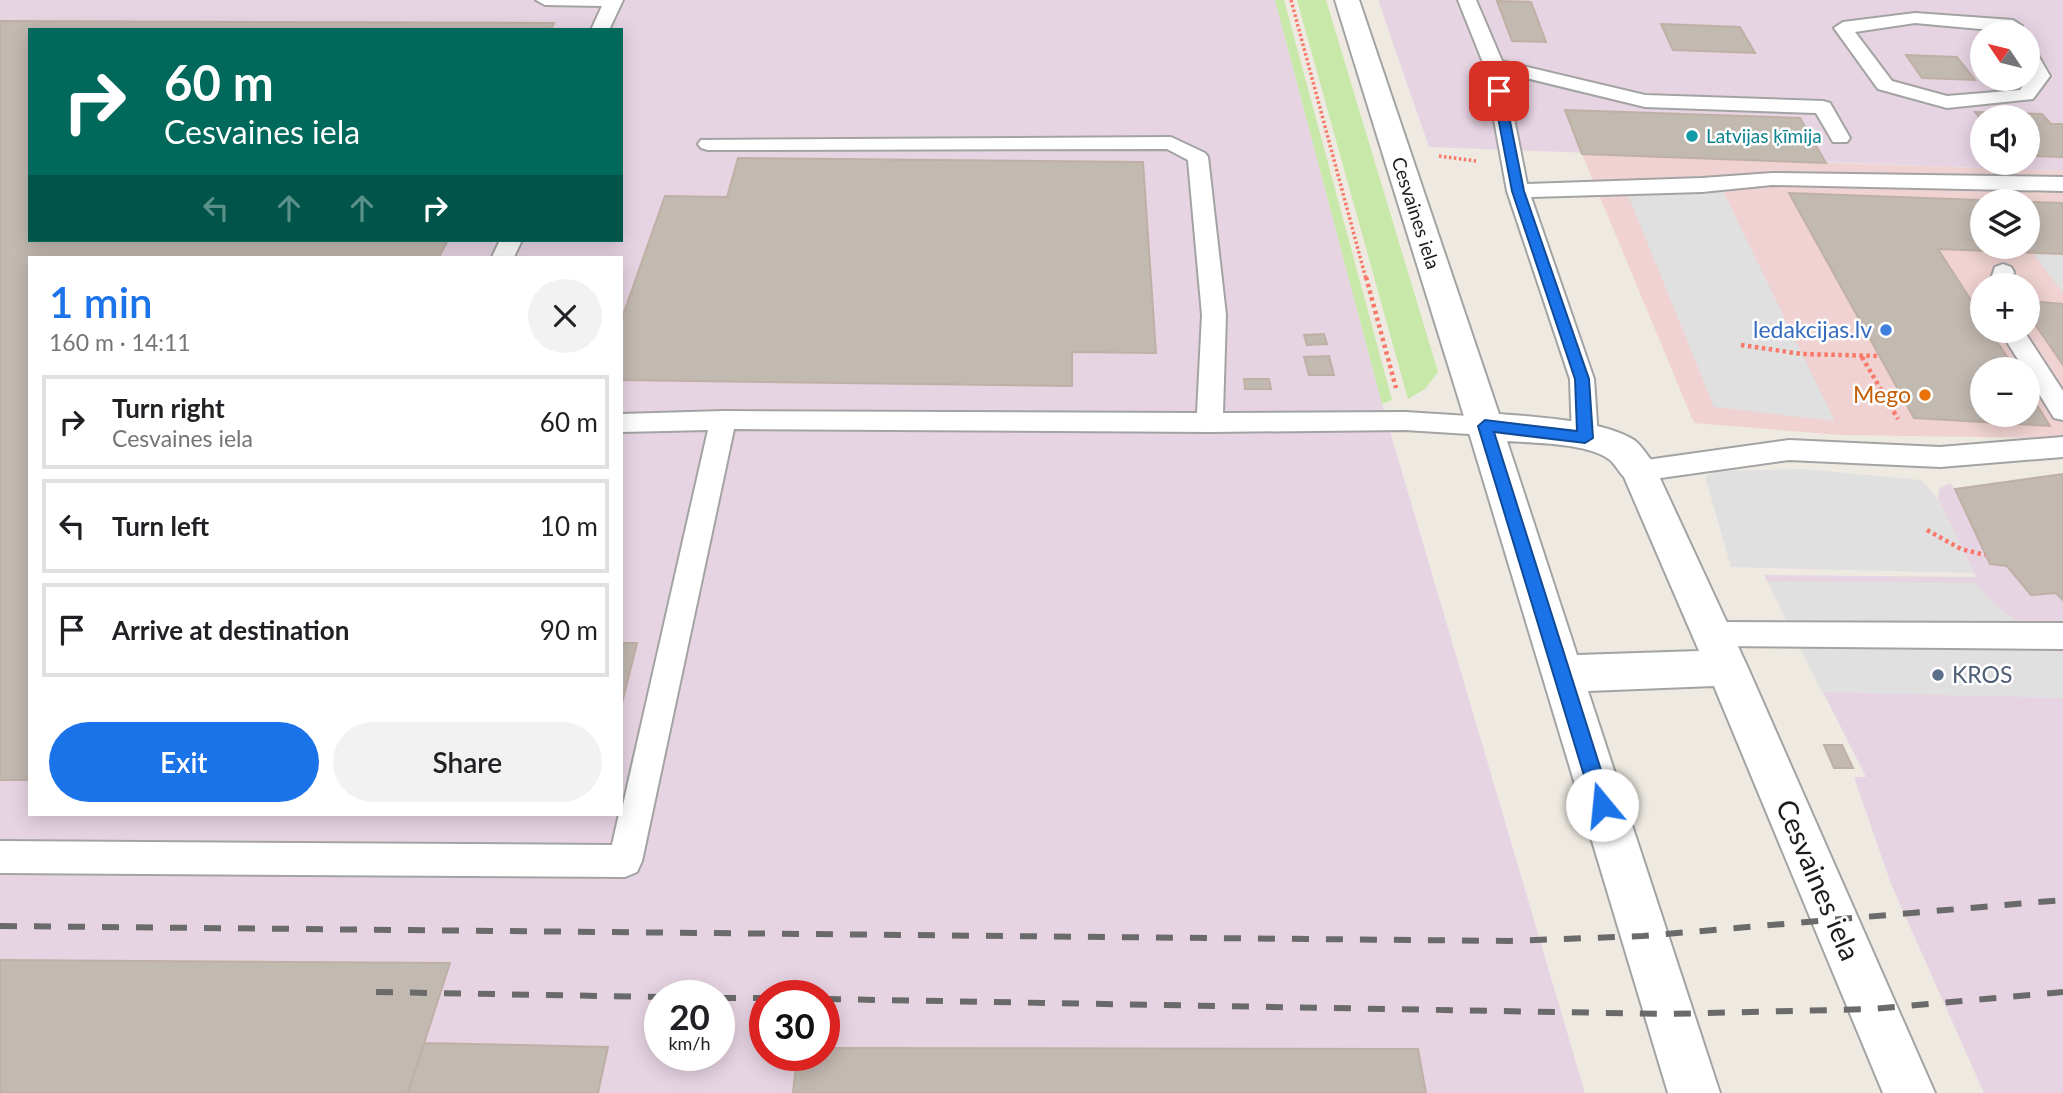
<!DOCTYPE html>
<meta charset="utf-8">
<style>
:root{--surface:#fff;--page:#f2f2f2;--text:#202124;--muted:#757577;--line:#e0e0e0;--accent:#1a73e8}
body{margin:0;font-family:Lato,sans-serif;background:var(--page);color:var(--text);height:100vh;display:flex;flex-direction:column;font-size:26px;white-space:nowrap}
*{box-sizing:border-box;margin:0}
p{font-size:23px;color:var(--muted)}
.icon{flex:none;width:38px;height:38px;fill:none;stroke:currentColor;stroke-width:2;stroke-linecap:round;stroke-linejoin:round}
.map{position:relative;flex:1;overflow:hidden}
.drawer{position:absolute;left:28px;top:256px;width:595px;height:560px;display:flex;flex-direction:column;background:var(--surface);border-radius:0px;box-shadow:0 4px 18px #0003}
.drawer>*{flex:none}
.banner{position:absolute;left:28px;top:28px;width:595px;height:214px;border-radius:0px;box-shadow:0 4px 18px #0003;background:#00695c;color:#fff;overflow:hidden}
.needle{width:46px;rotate:305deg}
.tools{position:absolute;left:1970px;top:21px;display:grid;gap:14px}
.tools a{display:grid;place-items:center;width:70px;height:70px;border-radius:50%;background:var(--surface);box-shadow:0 4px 18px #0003;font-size:35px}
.speed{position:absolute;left:644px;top:980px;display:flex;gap:14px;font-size:35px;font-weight:700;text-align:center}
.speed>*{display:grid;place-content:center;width:91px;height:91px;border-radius:50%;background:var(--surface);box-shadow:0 4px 18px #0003;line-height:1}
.speed small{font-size:18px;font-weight:400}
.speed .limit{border:10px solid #d22;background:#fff;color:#111}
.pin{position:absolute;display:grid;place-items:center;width:60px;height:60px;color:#fff;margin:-30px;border-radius:14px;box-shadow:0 4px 10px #0006}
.me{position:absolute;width:77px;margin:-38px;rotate:343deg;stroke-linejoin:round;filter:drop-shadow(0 0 5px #0008)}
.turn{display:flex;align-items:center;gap:24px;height:147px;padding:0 21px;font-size:32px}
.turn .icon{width:91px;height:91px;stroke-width:2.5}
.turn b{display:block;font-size:49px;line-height:60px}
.lanes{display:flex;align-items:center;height:66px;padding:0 21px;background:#0003;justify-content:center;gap:35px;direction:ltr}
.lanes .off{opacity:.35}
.round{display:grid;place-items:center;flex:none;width:74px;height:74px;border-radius:37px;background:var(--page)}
.head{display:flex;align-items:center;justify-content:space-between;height:119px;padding:0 21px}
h1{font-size:42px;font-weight:600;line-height:52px;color:var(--accent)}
.button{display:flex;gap:14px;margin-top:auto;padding:14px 21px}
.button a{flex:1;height:80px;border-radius:42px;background:var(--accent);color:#fff;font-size:28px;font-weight:600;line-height:80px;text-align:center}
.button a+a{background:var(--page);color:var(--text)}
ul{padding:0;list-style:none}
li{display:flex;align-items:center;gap:21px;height:94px;margin:0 14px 10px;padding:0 7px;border:4px solid var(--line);border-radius:0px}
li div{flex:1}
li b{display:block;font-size:26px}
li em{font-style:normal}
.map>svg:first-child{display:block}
</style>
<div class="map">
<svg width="2063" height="1093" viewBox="0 0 2063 1093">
<rect width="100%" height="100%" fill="#eeeae2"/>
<path fill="#efd2d1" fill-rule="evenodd" d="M1582 154 2063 171V436L2052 438 1840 435 1694 423ZM1983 201H2028V247H1983ZM1983 285H2028V331H1983ZM1983 369H2028V415H1983Z"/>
<path fill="#e7d4e3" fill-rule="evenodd" d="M0 0H1275L1382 404 1585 1093H0ZM30 30H621V240H30ZM30 257H621V814H30ZM660 996H719V1055H660ZM765 996H824V1055H765Z
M1378 0H2063V171L1429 147ZM1983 33H2028V79H1983ZM1983 117H2028V163H1983Z
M2063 474V1093H1984L1891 884 1854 777H1866L1764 575 1976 577 1938 499 1939 489 1950 483 1955 489Z"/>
<path fill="#c7e8a8" d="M1275 0H1284L1392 400 1382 404Z
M1297 0H1326L1438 372 1425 389 1408 399Z"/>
<path fill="#e0e0e0" d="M1723 191 1802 354 1835 421 1714 407 1628 195Z
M2032 252 2063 254V293Z
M1803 469 1921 480 1938 499 1974 573 1731 567 1705 476 1719 471Z
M1767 581 1975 583 1994 604 2063 655V698L1822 692Z"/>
<path fill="#c2b9b1" stroke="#bfb0a5" stroke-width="2" d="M1497 1 1531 2 1546 42 1512 41Z
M0 21 554 23 551 30H30V240H448L439 257H30V780H0Z
M1661 24 1740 27 1755 53 1673 50Z
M1906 55 1957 57 1975 80 1922 78Z
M1565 110 1800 118 1826 163 1582 154Z
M1975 112 2042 114 2051 124H2063V157L2028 156V117H1983V122Z
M738 158 1143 162 1156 353 1072 352V386L621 380V321L665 196 727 197Z
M1789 193 2007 201H1983V247H2028V202L2063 203V254L1938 249 1983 319V331H1990L2015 369H1983V415H2028V391L2050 426 1914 418Z
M2028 301 2063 304V365L2028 314Z
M1324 334 1327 344 1307 345 1304 335Z
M1329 356 1334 375H1309L1304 357Z
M1244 379H1269L1271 389H1245Z
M2063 474V600L2056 593 2031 595 2007 566 1990 564 1955 489Z
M621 643H637L621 707Z
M1824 745H1842L1853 768H1834Z
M0 960 450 963 408 1093H0Z
M424 1043 608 1047 598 1093H408Z
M824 1048 1418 1049 1426 1093H793L797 1055H824Z"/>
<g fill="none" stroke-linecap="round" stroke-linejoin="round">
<defs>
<path id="lane" d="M536 0H623L609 30H591L602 6 545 5Z
M1458 0H1476L1502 61 1645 95 1823 101 1830 103 1850 138 1847 142H1833L1816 113 1645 107 1505 73 1527 184 1702 178 1772 173 2063 177V191L1772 185 1702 192 1531 197 1594 379 1598 438 1594 445 1585 448 1576 445 1572 438 1570 379 1507 191 1484 65Z
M1915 13 2013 20 2022 26 2013 32 1915 23 1855 32 1892 81 1947 96 2020 90 2030 76 2028 48 2035 50 2050 76 2033 99 1947 108 1878 89 1834 28 1843 22Z
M1171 137 1205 153 1208 157 1226 315 1223 413 1405 412 1485 417 1494 419 1498 426 1494 433 1485 435 1405 430 1211 432 734 429 642 861 637 872 625 877 0 873V841L612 845 619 814H621L708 430 621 432V414L723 411 1197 413 1202 315 1188 160 1167 149 708 150 701 148 698 144 701 140Z
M500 240H522L514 257H492Z
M2003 264 2011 267 2014 272 2011 285H1989L1995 267Z
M2000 331H2024L2063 391V420L2054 418 2028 376V369H2024Z
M2063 437V457L1940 467 1789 460 1639 481 1630 478 1626 471 1630 464 1639 461 1789 440 1940 447Z
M1713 622 2063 623V649L1713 646 1703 643 1698 634 1703 625Z"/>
<path id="street" d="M1335 0H1359L1499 414C1535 417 1603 420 1634 440 1641 445 1646 454 1652 461L1748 668 1935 1093H1883L1714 686 1588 691 1720 1093H1668L1467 426ZM1507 441C1534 443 1589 443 1610 460 1615 464 1619 472 1624 477L1699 651 1577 655Z"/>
</defs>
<use href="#lane" stroke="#a3a3a3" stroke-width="4"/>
<use href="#street" stroke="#a3a3a3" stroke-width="4"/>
<path stroke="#f87969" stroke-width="3.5" stroke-dasharray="2.5 2.5" stroke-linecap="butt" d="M1291 0 1366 279
M1439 156 1476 161"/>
<path stroke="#f87969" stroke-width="4.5" stroke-dasharray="3.5 3.5" stroke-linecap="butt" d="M1366 277 1396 388
M1741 345 1802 354 1880 356
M1862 357 1898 419
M1927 530 1961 549 1985 555"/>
<use href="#lane" fill="#fff" fill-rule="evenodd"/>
<use href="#street" fill="#fff" fill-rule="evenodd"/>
<path stroke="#6a6a6a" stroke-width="6" stroke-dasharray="17 17" stroke-linecap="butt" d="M0 926 1509 941 1643 936 2063 900
M376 992 660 997
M719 998H765
M824 999 1668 1014 1873 1009 2063 992"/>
</g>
<path fill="#1a73e8" stroke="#114b97" stroke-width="2" d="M1499 87 1504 91 1524 191 1589 379 1593 438 1585 443 1494 432 1612 805 1609 811 1602 814 1596 811 1593 805 1478 426 1485 420 1577 431 1575 379 1512 191 1493 91Z"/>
<circle fill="#0f9aa8" stroke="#fff" stroke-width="2.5" cx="1692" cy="136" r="7"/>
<circle fill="#3f7fe0" stroke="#fff" stroke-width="2.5" cx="1886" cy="330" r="7"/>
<circle fill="#e8710a" stroke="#fff" stroke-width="2.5" cx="1925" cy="395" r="7"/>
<circle fill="#5c6f8a" stroke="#fff" stroke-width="2.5" cx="1938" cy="675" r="7"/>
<g text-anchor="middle" stroke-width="5" stroke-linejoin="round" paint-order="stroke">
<g font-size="19" fill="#0d838f" stroke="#fff" text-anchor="start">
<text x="1706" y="143">Latvijas ķīmija</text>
</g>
<g font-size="19" fill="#1c1c1c" stroke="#fff">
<text transform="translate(1416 213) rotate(72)" y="7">Cesvaines iela</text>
</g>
<g font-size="23" fill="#366cbe" stroke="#fff" text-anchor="end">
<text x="1872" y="338">ledakcijas.lv</text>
</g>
<g font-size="23" fill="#c56008" stroke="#fff" text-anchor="end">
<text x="1911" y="403">Mego</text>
</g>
<g font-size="23" fill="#4e5e75" stroke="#fff" text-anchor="start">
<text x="1952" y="683">KROS</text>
</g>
<g font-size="28" fill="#1c1c1c" stroke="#fff">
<text transform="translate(1818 880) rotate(67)" y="10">Cesvaines iela</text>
</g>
</g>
</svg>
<div class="tools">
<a><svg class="needle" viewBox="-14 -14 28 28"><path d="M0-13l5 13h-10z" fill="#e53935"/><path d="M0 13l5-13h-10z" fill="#757577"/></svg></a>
<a><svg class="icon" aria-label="sound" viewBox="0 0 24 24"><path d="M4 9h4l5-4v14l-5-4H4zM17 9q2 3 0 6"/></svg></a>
<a><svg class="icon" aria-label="layers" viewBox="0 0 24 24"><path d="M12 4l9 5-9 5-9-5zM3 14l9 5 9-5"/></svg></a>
<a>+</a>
<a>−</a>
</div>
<div class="speed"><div>20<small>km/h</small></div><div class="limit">30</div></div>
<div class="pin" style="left:1499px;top:91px;background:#d93025"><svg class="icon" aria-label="arrive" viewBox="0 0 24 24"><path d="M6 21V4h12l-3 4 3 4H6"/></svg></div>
<svg class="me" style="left:1602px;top:805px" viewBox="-20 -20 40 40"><circle r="19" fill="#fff"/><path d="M0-13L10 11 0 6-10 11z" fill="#1a73e8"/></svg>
<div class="banner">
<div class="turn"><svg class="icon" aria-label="right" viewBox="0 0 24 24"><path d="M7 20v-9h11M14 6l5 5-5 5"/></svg><div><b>60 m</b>Cesvaines iela</div></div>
<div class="lanes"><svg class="icon off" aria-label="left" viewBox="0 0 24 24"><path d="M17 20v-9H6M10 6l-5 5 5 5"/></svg><svg class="icon off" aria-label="ahead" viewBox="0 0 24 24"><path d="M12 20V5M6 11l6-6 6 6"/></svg><svg class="icon off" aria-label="ahead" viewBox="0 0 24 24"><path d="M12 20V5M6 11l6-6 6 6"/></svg><svg class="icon" aria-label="right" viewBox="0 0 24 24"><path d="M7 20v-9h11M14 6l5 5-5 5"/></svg></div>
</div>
<section class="drawer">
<div class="head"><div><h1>1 min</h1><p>160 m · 14:11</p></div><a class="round"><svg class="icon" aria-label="close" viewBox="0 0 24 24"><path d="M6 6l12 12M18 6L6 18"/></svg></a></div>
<ul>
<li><svg class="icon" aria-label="right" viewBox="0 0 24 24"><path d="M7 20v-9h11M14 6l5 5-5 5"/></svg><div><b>Turn right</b><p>Cesvaines iela</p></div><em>60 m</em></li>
<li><svg class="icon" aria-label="left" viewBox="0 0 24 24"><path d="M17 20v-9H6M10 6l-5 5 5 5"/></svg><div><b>Turn left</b></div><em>10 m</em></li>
<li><svg class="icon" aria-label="arrive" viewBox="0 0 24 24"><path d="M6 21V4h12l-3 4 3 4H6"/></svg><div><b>Arrive at destination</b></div><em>90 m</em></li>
</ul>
<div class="button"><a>Exit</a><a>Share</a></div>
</section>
</div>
